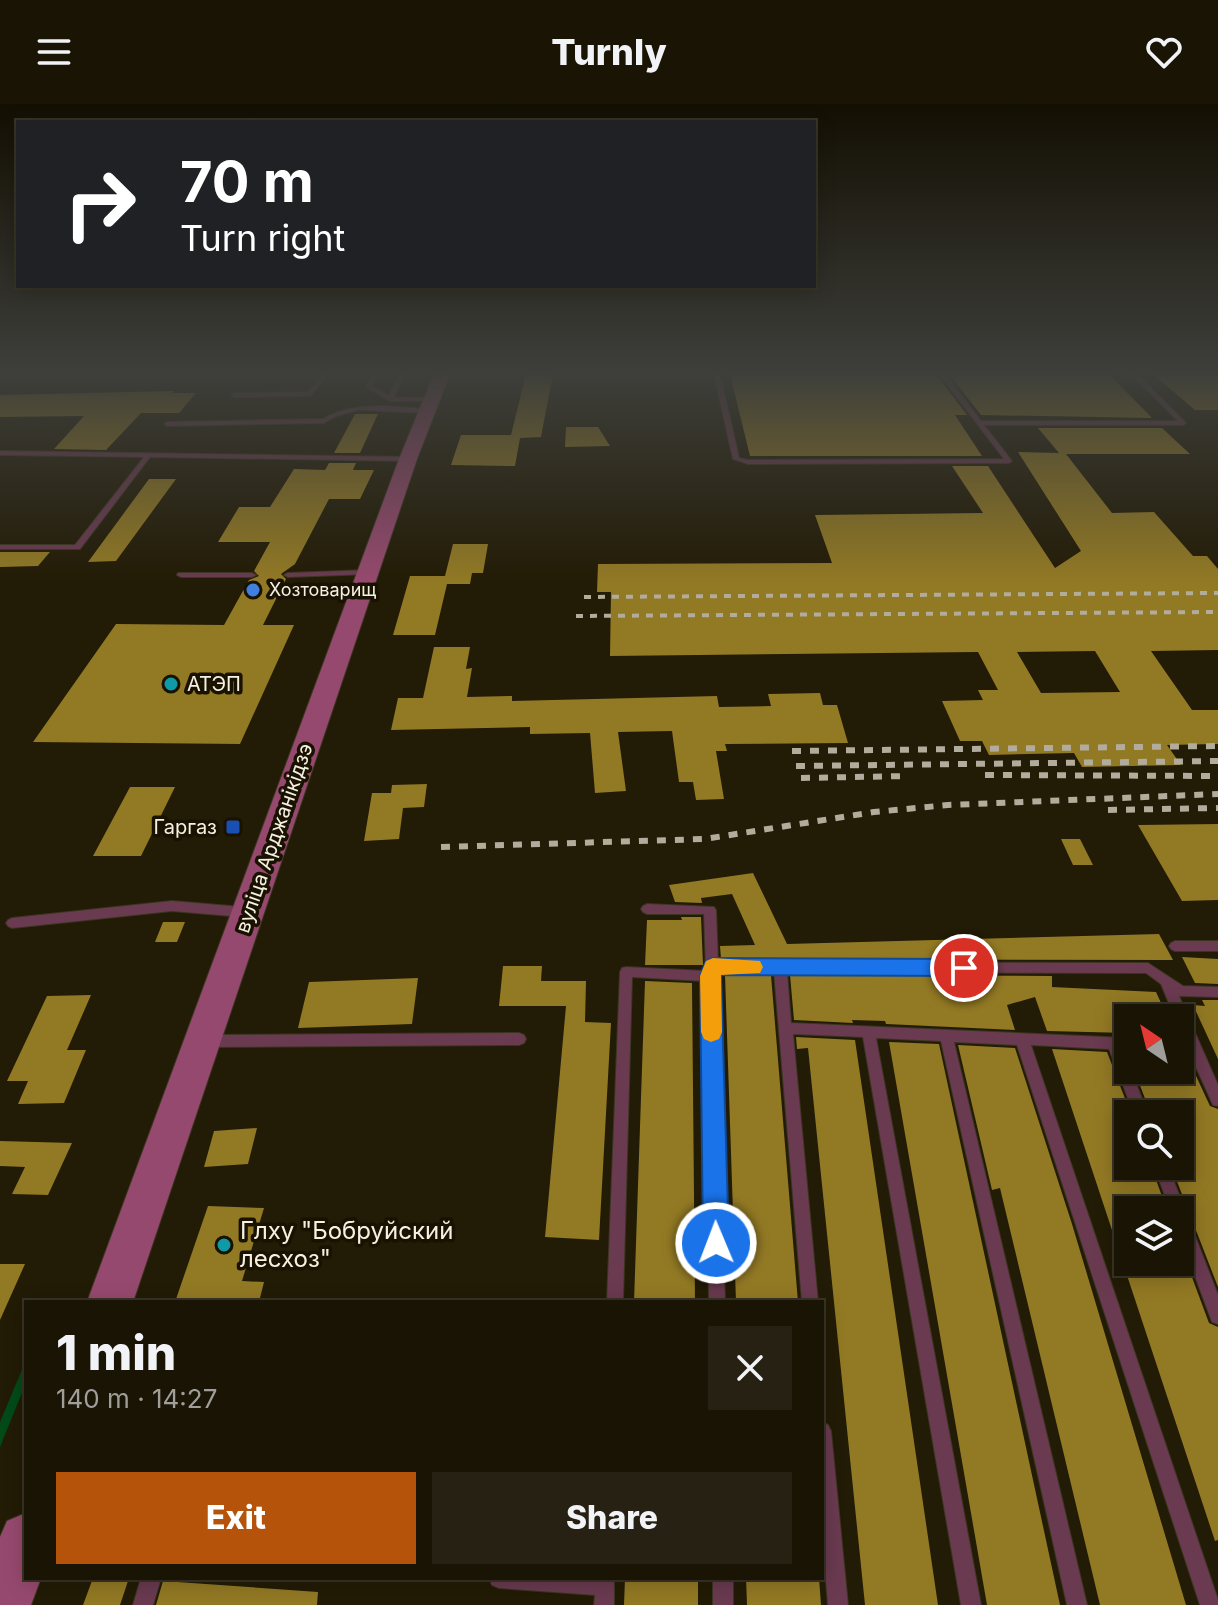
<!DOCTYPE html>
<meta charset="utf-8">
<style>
:root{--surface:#1a1404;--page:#272113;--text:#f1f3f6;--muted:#9f9e9a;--line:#383326;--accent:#b45309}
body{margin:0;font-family:Inter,sans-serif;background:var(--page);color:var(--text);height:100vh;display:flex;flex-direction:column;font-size:30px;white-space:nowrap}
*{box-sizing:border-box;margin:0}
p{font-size:26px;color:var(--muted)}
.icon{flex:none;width:44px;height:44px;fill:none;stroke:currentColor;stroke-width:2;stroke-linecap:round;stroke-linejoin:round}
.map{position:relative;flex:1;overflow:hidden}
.sheet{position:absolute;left:24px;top:1196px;width:800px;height:280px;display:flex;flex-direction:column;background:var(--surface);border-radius:0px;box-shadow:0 4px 20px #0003,0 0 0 2px var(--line)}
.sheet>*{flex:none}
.top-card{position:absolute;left:16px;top:16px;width:800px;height:168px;border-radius:0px;box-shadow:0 4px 20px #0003,0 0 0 2px var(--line);background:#202124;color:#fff;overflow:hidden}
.needle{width:52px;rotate:325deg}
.fabs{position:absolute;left:1114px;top:900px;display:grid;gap:16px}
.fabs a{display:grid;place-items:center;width:80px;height:80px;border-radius:0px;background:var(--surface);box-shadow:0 4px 20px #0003,0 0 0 2px var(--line);font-size:40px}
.pin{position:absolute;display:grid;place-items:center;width:68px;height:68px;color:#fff;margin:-34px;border:4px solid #fff;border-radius:50%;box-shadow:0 2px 8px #0007}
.me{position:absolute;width:88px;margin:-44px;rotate:359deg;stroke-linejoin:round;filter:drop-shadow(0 0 6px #0008)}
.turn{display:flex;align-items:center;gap:28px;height:168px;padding:0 32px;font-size:36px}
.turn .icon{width:104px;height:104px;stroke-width:2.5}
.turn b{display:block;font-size:56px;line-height:68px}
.round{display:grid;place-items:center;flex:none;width:84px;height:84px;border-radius:0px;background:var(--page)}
.summary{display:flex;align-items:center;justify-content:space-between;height:136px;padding:0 32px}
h1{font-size:48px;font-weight:800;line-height:60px}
.action{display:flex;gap:16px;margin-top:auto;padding:16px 32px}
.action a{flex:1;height:92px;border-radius:0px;background:var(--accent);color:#fff;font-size:32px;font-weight:800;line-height:92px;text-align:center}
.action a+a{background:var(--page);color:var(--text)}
header{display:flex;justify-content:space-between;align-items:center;height:104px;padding:0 32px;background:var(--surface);font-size:36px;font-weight:800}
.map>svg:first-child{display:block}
</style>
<header><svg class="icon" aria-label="menu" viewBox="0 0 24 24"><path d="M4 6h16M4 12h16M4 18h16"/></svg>Turnly<svg class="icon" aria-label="heart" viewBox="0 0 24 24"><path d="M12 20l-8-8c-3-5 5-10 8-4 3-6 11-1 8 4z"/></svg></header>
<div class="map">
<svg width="1218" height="1501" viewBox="0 0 1218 1501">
<rect width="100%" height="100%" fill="#221b05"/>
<path fill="#024a18" d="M26 1256V1279L0 1343V1318Z"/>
<path fill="#927924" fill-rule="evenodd" d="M526 270H553L541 333 520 334 515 362 451 361 461 331H511Z
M730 270H936L967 311H955L982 352H750Z
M949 270H1109L1152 314 981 311Z
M1153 270H1218V306H1195Z
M174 287 172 289H196L179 309H141L106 346 54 345 84 312 0 313V291Z
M355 310H378L360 349H334Z
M566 323H598L610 342 565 343Z
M1038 324H1162L1190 350H1066L1112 409 1154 408 1193 452H1207L1218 465V546L1151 547 1192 606H1218V640L1167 641 1181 661 1082 663 1074 649 989 651 982 637H960L942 597 983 596 978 586H998L978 548 610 552 611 488H597L598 460 832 459 815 411 983 409 952 362H988L1055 464 1081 447 1018 348 1059 349ZM1095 547 1120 588 1041 589 1017 548Z
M329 359H356L353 366H374L360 395H329L295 460 281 470 286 475 263 521H294L240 640 33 638 116 520 224 521 249 476 259 472 254 467 270 438H218L239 403H270L294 365 325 366Z
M149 375H176L116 457 88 458Z
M453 440H488L483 469H472L470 480H447L435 531H393L410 472H445Z
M0 448H50L38 462 0 463Z
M434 543H470L466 565 472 564 467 593 512 592V597L717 592 719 603 771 602 768 590 820 589 823 601H837L848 639 725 640 727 647H716L724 695 696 696 693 678H679L672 627 618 628 626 687 595 689 590 629 530 630V623L391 626 398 594H423Z
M427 680 424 703 403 704 399 735 364 737 372 689H391L392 681Z
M130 683H175L141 752H93Z
M1218 720V796L1182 797 1138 721Z
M1061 735H1080L1093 761H1073Z
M753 769 787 840 1159 830 1173 856 721 855 720 842 755 841 732 790 701 794 702 799 675 798 669 781Z
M681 813H701L703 861H645L647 816H682Z
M163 818H185L177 838H155Z
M1182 853 1218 855V880L1195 879Z
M503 862H542L541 877H586L585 918 611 919 599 1136 545 1133 566 902H499Z
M725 871H771L798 1198H736Z
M790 871 1052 872V883L1156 888 1168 914H1128V929L1047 927 1035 893 1007 901 1015 926 886 920 885 917 852 916 853 919 794 916Z
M418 874 412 920 298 924 309 878Z
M645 877 692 879 695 1198H634Z
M91 891 67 946H86L64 999 18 1000 28 977H7L47 892Z
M1202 896H1218V955L1193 901 1205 902Z
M796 933 855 936 938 1501H865L808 944 797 945Z
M889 938 939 940 1060 1501H987Z
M958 941 1015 944 1072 1120 1186 1501H1100L1000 1084 992 1086Z
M1052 945 1107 948 1131 1010H1128V1062H1151L1167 1106H1128V1158H1180V1141L1209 1219 1218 1223V1436L1215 1437Z
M1180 960 1191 961 1210 1002 1218 1005V1183L1171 1062H1180V1010H1151L1134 966H1180Z
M257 1024 248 1060 204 1063 214 1027Z
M0 1037 72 1039 48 1091 12 1090 25 1063 0 1062Z
M208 1102 264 1104 242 1177 264 1178 259 1198H175Z
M0 1160H25L0 1216Z
M93 1474H129L120 1501H83Z
M625 1474H698V1501H624Z
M746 1474H819L821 1501H747Z
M163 1477 318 1488 317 1501H156Z"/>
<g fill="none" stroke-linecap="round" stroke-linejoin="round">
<defs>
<path id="lane" d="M323 270H329L310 292 234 293 231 291 234 289 308 288Z
M399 270H405L394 293 432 294 435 296 434 297H390L366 283 371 274H375L372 282 389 292Z
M714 270H720L739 354 748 356 1004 355 939 270H945L981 317H1178L1131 270H1137L1186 319 1183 321H984L1012 357 1009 359 748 360 733 355Z
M387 302 427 305 430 307 427 309 359 306 336 312 324 319 167 322 164 320 167 318 323 315C343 303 364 302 387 302Z
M0 347 408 353 411 355 408 357 150 353 80 445H0V441H75L144 353 0 351Z
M368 466H371V470L288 473 284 471 288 469Z
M178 469H252L256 471 252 473H181L177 471Z
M172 797 243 803 247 805 249 808 247 811 243 813 172 807 12 824 8 822 6 819 8 816 12 814Z
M647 800 714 803 716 806 718 858 1148 859 1183 882 1218 883V893L1179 892 1218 981V1002L1213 1001 1190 950 1180 949V937H1185L1180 926V914H1175L1161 880 1146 869 787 868 791 919 1128 934V946H1123L1128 959V966H1131L1148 1010H1134L1109 945 1031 941 1218 1496V1501H1200L1017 941 954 938 1087 1501H1067L941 937 876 934 981 1501H961L863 933 793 930 818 1198H802L774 868H718L716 872 725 1198H709L704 877 632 873 623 1198H607L620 868 622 864 626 863 706 867 704 810H647L643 808 641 805 643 802Z
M1175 837H1218V847H1175L1171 845 1169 842 1171 839Z
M519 929 524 931 526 935 524 939 519 941 207 943 202 941 200 937 202 933 207 931Z
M1154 1062H1168L1218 1191V1220L1212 1218 1180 1132V1106H1170Z
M822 1318 828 1321 831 1327 848 1501H828L822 1429Z
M141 1474H161L153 1501H133Z
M489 1474H614V1501H594L595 1491 499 1484 492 1481Z
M713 1474H733V1501H713Z"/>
<path id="secondary" d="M434 270H450L417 355 133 1198H87L399 355Z
M26 1409V1474H41L31 1501H0V1433L7 1417Z"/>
</defs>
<use href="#lane" stroke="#3b3520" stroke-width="2"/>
<use href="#secondary" stroke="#3b3520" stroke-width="2"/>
<use href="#lane" fill="#6a3a50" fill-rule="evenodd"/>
<use href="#secondary" fill="#96496e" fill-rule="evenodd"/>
<path stroke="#b1ac9b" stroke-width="4" stroke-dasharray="7 7" stroke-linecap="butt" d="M584 493 1218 489
M576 512 1218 508"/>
<path stroke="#b1ac9b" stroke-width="6" stroke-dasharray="9 9" stroke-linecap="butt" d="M792 647 1218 642
M796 662 1218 657
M985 671 1218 672
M801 674 909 672
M1108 706 1218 704
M441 743 705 735 874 708 948 701 1218 690"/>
</g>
<linearGradient id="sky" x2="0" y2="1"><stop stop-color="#130f03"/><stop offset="0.56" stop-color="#3e3f3b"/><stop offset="1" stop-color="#3e3f3b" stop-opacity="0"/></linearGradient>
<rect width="1218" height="480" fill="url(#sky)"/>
<path fill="#1a73e8" stroke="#114b97" stroke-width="2" d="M713 854 964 855 971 858 974 864 971 870 964 872 721 871 729 1139 725 1148 716 1152 707 1148 703 1139 700 872 706 857Z"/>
<path fill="#f59e0b" d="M713 854 760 857 763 863 760 869 721 871 722 928 719 935 711 938 704 935 701 928 700 872 706 857Z"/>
<circle fill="#3f7fe0" stroke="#191200" stroke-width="3" cx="253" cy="486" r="8"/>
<g fill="#0f9aa8" stroke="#191200" stroke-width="3">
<circle cx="171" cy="580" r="8"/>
<circle cx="224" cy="1141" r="8"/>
</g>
<rect fill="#1a4fb4" stroke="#191200" stroke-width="3" x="225" y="715" width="16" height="16" rx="4"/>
<g text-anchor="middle" stroke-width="7" stroke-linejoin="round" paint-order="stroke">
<g font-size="18" fill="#f5f0e2" stroke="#191200" text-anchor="start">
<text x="269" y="492">Хозтоварищ</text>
</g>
<g font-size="20" fill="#f5f0e2" stroke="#191200" text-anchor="start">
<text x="187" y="587">АТЭП</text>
<text x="217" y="730" text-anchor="end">Гаргаз</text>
</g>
<g font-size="20" fill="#f5f0e2" stroke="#191200">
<text transform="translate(274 734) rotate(-71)" y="7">вуліца Арджанікідзэ</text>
</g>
<g font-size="24" fill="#f5f0e2" stroke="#191200" text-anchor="start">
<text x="240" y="1135">Глху "Бобруйский<tspan x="240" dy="28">лесхоз"</tspan></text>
</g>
</g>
</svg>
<div class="fabs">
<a><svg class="needle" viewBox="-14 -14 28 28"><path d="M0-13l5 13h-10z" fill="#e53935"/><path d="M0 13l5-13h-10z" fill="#9f9e9a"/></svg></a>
<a><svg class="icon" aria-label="search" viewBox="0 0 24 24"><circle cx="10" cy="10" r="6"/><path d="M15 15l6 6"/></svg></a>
<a><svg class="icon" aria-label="layers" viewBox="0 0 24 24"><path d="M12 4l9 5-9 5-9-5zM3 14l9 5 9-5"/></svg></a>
</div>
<div class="pin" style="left:964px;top:864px;background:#d93025"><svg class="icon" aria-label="arrive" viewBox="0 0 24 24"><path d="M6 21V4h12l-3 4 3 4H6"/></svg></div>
<svg class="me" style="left:716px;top:1139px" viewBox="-20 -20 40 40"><circle r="17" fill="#1a73e8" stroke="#fff" stroke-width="3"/><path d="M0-11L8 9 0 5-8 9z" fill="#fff"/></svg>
<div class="top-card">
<div class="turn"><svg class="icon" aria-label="right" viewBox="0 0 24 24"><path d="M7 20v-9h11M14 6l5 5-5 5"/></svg><div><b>70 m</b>Turn right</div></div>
</div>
<section class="sheet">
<div class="summary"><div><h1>1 min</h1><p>140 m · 14:27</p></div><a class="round"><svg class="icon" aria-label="close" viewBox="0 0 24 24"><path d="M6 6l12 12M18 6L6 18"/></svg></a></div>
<div class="action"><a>Exit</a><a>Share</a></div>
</section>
</div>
